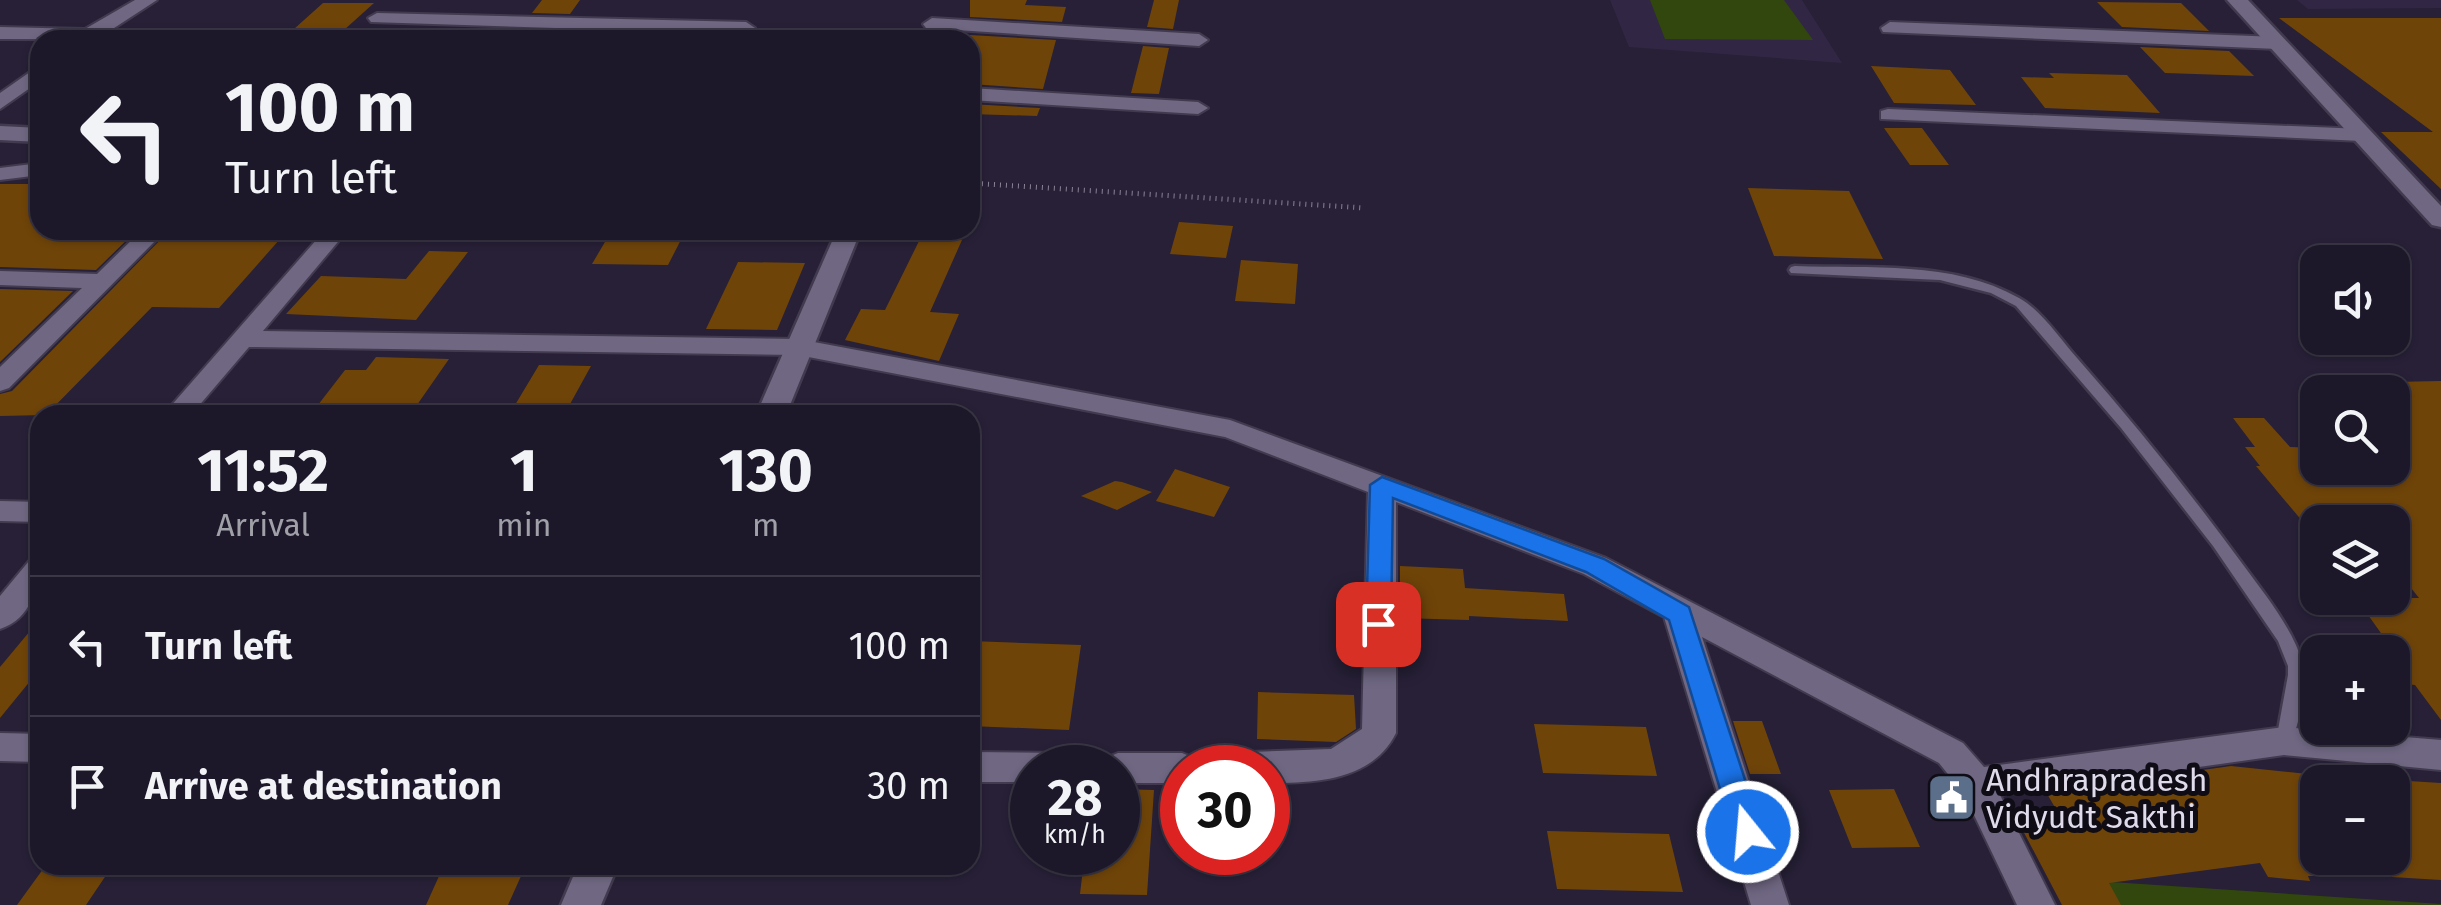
<!DOCTYPE html>
<meta charset="utf-8">
<style>
:root{--surface:#1d1829;--page:#2a2535;--text:#f1f3f6;--muted:#a0a0a8;--line:#3b3746}
body{margin:0;font-family:"Fira Sans",sans-serif;background:var(--page);color:var(--text);height:100vh;display:flex;flex-direction:column;font-size:38px;white-space:nowrap}
*{box-sizing:border-box;margin:0}
p{font-size:32px;color:var(--muted)}
.icon{flex:none;width:55px;height:55px;fill:none;stroke:currentColor;stroke-width:2;stroke-linecap:round;stroke-linejoin:round}
.map{position:relative;flex:1;overflow:hidden}
.panel{position:absolute;left:30px;top:405px;width:950px;height:470px;display:flex;flex-direction:column;background:var(--surface);border-radius:30px;box-shadow:0 2px 8px #0004,0 0 0 2px var(--line)}
.panel>*{flex:none}
.banner{position:absolute;left:30px;top:30px;width:950px;height:210px;border-radius:30px;box-shadow:0 2px 8px #0004,0 0 0 2px var(--line);background:#1d1829;color:var(--text);overflow:hidden}
.controls{position:absolute;left:2300px;top:245px;display:grid;gap:20px}
.controls a{display:grid;place-items:center;width:110px;height:110px;border-radius:20px;background:var(--surface);box-shadow:0 2px 8px #0004,0 0 0 2px var(--line);font-size:50px}
.speed{position:absolute;left:1010px;top:745px;display:flex;gap:20px;font-size:50px;font-weight:700;text-align:center}
.speed>*{display:grid;place-content:center;width:130px;height:130px;border-radius:50%;background:var(--surface);box-shadow:0 2px 8px #0004,0 0 0 2px var(--line);line-height:1}
.speed small{font-size:25px;font-weight:400}
.speed .limit{border:15px solid #d22;background:#fff;color:#111}
.pin{position:absolute;display:grid;place-items:center;width:85px;height:85px;color:#fff;margin:-42px;border-radius:20px;box-shadow:0 5px 15px #0006}
.me{position:absolute;width:110px;margin:-55px;rotate:343deg;stroke-linejoin:round;filter:drop-shadow(0 0 8px #0008)}
.turn{display:flex;align-items:center;gap:35px;height:210px;padding:0 30px;font-size:45px}
.turn .icon{width:130px;height:130px;stroke-width:2.5}
.turn b{display:block;font-size:70px;line-height:85px}
.eta{display:flex;justify-content:space-evenly;align-items:center;height:170px;text-align:center}
.eta b{font-size:60px;font-weight:700;line-height:70px}
ul{padding:0;list-style:none}
li{display:flex;align-items:center;gap:30px;height:140px;padding:0 30px;border-top:2px solid var(--line)}
li div{flex:1}
li b{display:block;font-size:38px}
li em{font-style:normal}
.map>svg:first-child{display:block}
</style>
<div class="map">
<svg width="2441" height="905" viewBox="0 0 2441 905">
<rect width="100%" height="100%" fill="#272037"/>
<path fill="#312744" d="M1610 0H1802L1842 63 1629 47Z
M2297 0H2441V8L2308 9Z"/>
<path fill="#32470d" d="M1650 0H1784L1813 40 1665 39Z
M2096 881 2441 904V905H2111Z"/>
<path fill="#6f4409" d="M542 0H580L570 14 532 13Z
M970 0H1027L1025 5 1066 7 1062 22 970 17Z
M1154 0H1179L1173 29 1147 27Z
M2097 2 2181 3 2209 31 2122 27Z
M323 3H374L344 30 294 29Z
M2279 18H2441V189L2381 132H2433Z
M970 35 1056 40 1043 89 970 84Z
M1143 46 1169 48 1159 94 1131 93Z
M2140 47 2229 51 2254 76 2165 73Z
M1871 66 1950 70 1976 105 1894 103Z
M2049 73 2127 75 2160 113 2045 108 2021 77 2054 78Z
M970 104 1040 108 1037 116 970 114Z
M1884 128H1922L1949 165H1910Z
M0 184H40V230H137L96 270 0 267Z
M1748 188 1849 191 1883 259 1774 256Z
M1179 222 1233 226 1226 258 1170 254Z
M170 230H288L219 308 152 307 46 415 0 416V394L12 391Z
M612 230H686L668 265 592 264Z
M921 237 962 240 930 312 959 314 939 361 845 340 861 309 885 310Z
M429 251 468 252 416 320 286 314 321 276 406 279Z
M1241 260 1298 264 1295 304 1235 301Z
M738 262 805 263 777 330 706 329Z
M0 289 73 291 0 362Z
M376 357 449 359 410 415 311 414 345 370H366Z
M539 365 591 366 564 415H509Z
M2441 381V720L2415 685 2406 684 2392 666V652H2382L2370 636H2383L2356 598H2419L2392 564V522H2303L2256 466H2260L2245 447H2255L2233 418H2264L2290 447 2318 448V468H2402L2392 457V382Z
M1175 469 1230 487 1214 517 1156 501Z
M1115 481 1122 482 1152 492 1117 510 1081 496Z
M1400 566 1463 569 1465 588 1564 594 1568 621 1469 616V620L1400 618Z
M40 619V669L0 718V667Z
M970 641 1081 645 1069 730 970 726Z
M1258 692 1354 695 1356 729 1336 742 1257 739Z
M1733 721H1762L1781 774H1750Z
M1534 724 1646 727 1657 776 1543 773Z
M2231 766 2318 775V876H2308L2310 881 2268 877 2260 863 2109 883 2121 905H2062L2020 825 2064 823 2046 792Z
M2392 780 2441 783V880L2392 877Z
M1118 789 1154 790 1147 895 1080 894 1085 852H1118Z
M1894 789 1920 847 1852 848 1829 790Z
M1547 831 1669 834 1683 892 1557 889Z
M46 865H113L86 905H17Z
M444 865H526L508 905H426Z"/>
<g fill="none" stroke-linecap="round" stroke-linejoin="round">
<defs>
<path id="service" d="M1795 266C1869 269 1952 260 2019 298 2040 309 2061 340 2077 358 2136 425 2192 495 2244 566 2266 596 2293 629 2303 664 2309 684 2298 727 2290 746L2284 748 2278 746 2276 741 2288 675V666L2278 641 2213 546 2121 428 2016 306 1991 293 1940 280 1791 273 1789 270 1791 267Z"/>
<path id="minor" d="M135 0H157L111 30 343 34 352 40 0 39V27L85 29Z
M377 13 746 22 755 28 746 34 371 22 368 18Z
M932 18 1199 34 1208 40 1199 46 926 28 923 24Z
M1890 22 2278 37 2287 43 2278 49 1883 32 1881 28Z
M40 65V81L0 109V93Z
M970 88 1198 102 1208 108 1198 114 970 100Z
M1888 109 2362 129 2372 135 2362 141 1881 119V111Z
M40 163V175L0 180V168Z
M142 230H166L9 388 0 391V367L82 288 0 285V271L97 274Z
M325 230H348L263 331 798 339 1230 420 1606 558 1963 743 1984 767 2284 727 2441 740V770L2284 755 2000 795 2055 905H2017L1964 794 1939 763 1702 637 1789 905H1751L1664 617 1584 574 1396 502V733C1372 781 1315 783 1268 783V768H1204L1209 758 1221 753 1331 749 1362 729 1368 492 1225 437 798 355 249 347 191 415H163Z
M0 501 40 502V522L0 521Z
M40 558C40 586 31 619 0 629V596L29 561Z
M0 733 40 734V762L0 761Z
M970 752 1070 753 1082 758 1087 768H1032V782H970Z
M1118 753H1182L1194 758 1199 768H1182V783H1118V768H1101L1106 758Z"/>
<path id="tertiary" d="M2227 0H2248L2441 206V227L2432 225Z
M0 126 40 128V142L0 140Z
M837 230H861L786 415H756Z
M578 865H618L601 905H561Z"/>
</defs>
<use href="#service" stroke="#423b4f" stroke-width="5"/>
<use href="#minor" stroke="#423b4f" stroke-width="4"/>
<use href="#tertiary" stroke="#423b4f" stroke-width="5"/>
<path stroke="#898496" stroke-width="5" stroke-dasharray="1 5" stroke-linecap="butt" d="M970 183 1365 208"/>
<use href="#service" fill="#706883" fill-rule="evenodd"/>
<use href="#minor" fill="#706883" fill-rule="evenodd"/>
<use href="#tertiary" fill="#706883" fill-rule="evenodd"/>
</g>
<path fill="#1a73e8" stroke="#114b97" stroke-width="2.5" d="M1382 477 1604 559 1689 607 1762 832 1758 842 1748 845 1737 842 1733 832 1669 620 1586 572 1393 498 1391 624 1388 631H1369L1366 624 1370 485Z"/>
<defs>
<symbol id="civic-square" viewBox="-11 -11 22 22"><rect x="-9" y="-9" width="18" height="18" rx="4" fill="#5c6f8a" stroke="#0f0c16"/><path d="M-.6-6.5H3V-4.5H.6V-3L4-1V1h2V6H-6V1h2V-1L-.6-3ZM-1.2 2.5V6h2.4V2.5Z" fill="#fff"/></symbol>
</defs>
<g fill-rule="evenodd">
<use href="#civic-square" x="1924" y="770" width="55" height="55"/>
</g>
<g text-anchor="middle" stroke-width="10" stroke-linejoin="round" paint-order="stroke">
<g font-size="32" fill="#dfdbea" stroke="#0f0c16" text-anchor="start">
<text x="1986" y="791">Andhrapradesh<tspan x="1986" dy="37">Vidyudt Sakthi</tspan></text>
</g>
</g>
</svg>
<div class="controls">
<a><svg class="icon" aria-label="sound" viewBox="0 0 24 24"><path d="M4 9h4l5-4v14l-5-4H4zM17 9q2 3 0 6"/></svg></a>
<a><svg class="icon" aria-label="search" viewBox="0 0 24 24"><circle cx="10" cy="10" r="6"/><path d="M15 15l6 6"/></svg></a>
<a><svg class="icon" aria-label="layers" viewBox="0 0 24 24"><path d="M12 4l9 5-9 5-9-5zM3 14l9 5 9-5"/></svg></a>
<a>+</a>
<a>−</a>
</div>
<div class="speed"><div>28<small>km/h</small></div><div class="limit">30</div></div>
<div class="pin" style="left:1378px;top:624px;background:#d93025"><svg class="icon" aria-label="arrive" viewBox="0 0 24 24"><path d="M6 21V4h12l-3 4 3 4H6"/></svg></div>
<svg class="me" style="left:1748px;top:832px" viewBox="-20 -20 40 40"><circle r="17" fill="#1a73e8" stroke="#fff" stroke-width="3"/><path d="M0-11L8 9 0 5-8 9z" fill="#fff"/></svg>
<div class="banner">
<div class="turn"><svg class="icon" aria-label="left" viewBox="0 0 24 24"><path d="M17 20v-9H6M10 6l-5 5 5 5"/></svg><div><b>100 m</b>Turn left</div></div>
</div>
<section class="panel">
<div class="eta">
<div><b>11:52</b><p>Arrival</p></div>
<div><b>1</b><p>min</p></div>
<div><b>130</b><p>m</p></div>
</div>
<ul>
<li><svg class="icon" aria-label="left" viewBox="0 0 24 24"><path d="M17 20v-9H6M10 6l-5 5 5 5"/></svg><div><b>Turn left</b></div><em>100 m</em></li>
<li><svg class="icon" aria-label="arrive" viewBox="0 0 24 24"><path d="M6 21V4h12l-3 4 3 4H6"/></svg><div><b>Arrive at destination</b></div><em>30 m</em></li>
</ul>
</section>
</div>
